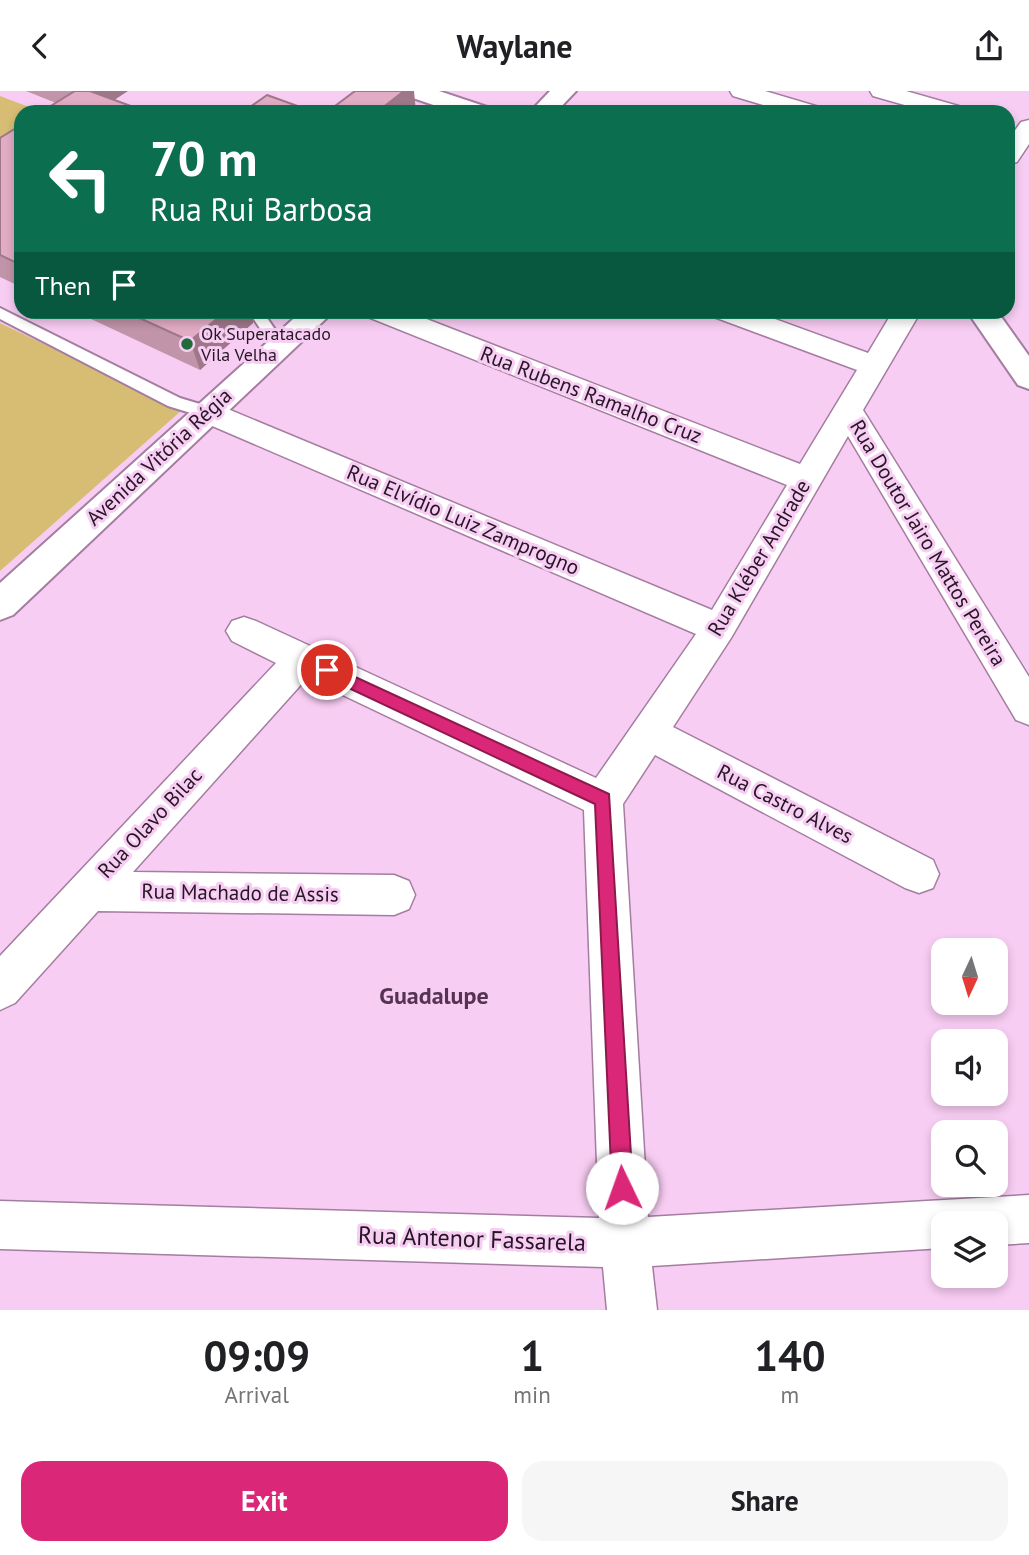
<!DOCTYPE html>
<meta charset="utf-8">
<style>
:root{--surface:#fff;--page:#f6f6f6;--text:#202124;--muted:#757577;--accent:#db2777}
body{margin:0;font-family:"PT Sans",sans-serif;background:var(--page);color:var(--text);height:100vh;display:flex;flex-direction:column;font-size:26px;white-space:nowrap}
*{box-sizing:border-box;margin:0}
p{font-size:23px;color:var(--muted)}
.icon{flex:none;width:38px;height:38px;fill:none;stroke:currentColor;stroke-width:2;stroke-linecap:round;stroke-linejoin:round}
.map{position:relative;height:1219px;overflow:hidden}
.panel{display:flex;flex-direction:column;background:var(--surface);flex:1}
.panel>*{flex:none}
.hud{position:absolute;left:14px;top:14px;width:1001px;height:214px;border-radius:21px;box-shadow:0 4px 10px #0003;background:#0b6e4f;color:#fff;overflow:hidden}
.needle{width:46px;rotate:184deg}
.fabs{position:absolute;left:931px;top:847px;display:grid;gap:14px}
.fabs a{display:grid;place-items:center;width:77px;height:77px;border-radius:14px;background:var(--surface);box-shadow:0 4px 10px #0003;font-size:35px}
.pin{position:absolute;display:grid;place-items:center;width:60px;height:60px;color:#fff;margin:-30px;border:4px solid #fff;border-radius:50%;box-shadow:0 2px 7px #0007}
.me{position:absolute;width:77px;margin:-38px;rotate:357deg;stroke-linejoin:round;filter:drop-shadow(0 0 5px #0008)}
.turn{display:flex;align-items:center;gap:24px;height:147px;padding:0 21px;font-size:32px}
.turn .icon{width:91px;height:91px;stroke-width:2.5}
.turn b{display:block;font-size:49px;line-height:60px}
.then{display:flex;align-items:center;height:66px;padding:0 21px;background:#0003;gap:14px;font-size:26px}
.eta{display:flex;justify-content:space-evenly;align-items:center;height:119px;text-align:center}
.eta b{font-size:42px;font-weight:700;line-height:49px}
.action{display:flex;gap:14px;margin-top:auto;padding:14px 21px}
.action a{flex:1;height:80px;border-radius:21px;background:var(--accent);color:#fff;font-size:28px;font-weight:700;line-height:80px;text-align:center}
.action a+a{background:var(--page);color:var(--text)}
header{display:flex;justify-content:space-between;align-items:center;height:91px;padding:0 21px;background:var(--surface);font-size:32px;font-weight:700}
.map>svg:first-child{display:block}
</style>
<header><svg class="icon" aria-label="back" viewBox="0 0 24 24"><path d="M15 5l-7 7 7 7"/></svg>Waylane<svg class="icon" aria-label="share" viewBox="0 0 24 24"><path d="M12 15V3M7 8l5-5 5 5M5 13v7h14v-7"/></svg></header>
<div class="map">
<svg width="1029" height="1219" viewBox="0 0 1029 1219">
<rect width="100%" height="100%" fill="#f8cdf3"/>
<path fill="#d7bd74" d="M0 5 42 21H21V56L0 69Z
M0 232 182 319 0 480Z"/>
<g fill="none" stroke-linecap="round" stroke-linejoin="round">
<defs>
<path id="lane" d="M0 217 180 307 213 317 215 321 207 327 168 315 0 228Z
M260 222 265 224 287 256 285 260H275L253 227 255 224Z"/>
<path id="street" d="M730 0H765L819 16 823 21H786L733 5Z
M870 0H906L962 16 966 21H929L873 5Z
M1029 29V53L1017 71 1008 73V49L1021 31Z
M364 220H406L800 373 857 279 714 226 710 220H753L868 262 893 220H921L863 319 1029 586V634L1016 629 848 345 731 547 673 636 933 769 939 783 933 797 919 802 905 797 655 664 623 713 648 1126 1029 1104V1152L996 1154V1132H943V1157L652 1175 657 1219H607L603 1176 0 1158V1110L599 1127 584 719 307 587 133 781 394 784 409 790 415 804 409 818 394 824 98 820 15 912 0 919V865L276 572 232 550 226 540 232 530 244 526 256 530 596 687 696 543 196 328 192 321 196 314 207 310 218 314 712 519 787 394 368 226Z"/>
<path id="secondary" d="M403 0H439L487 16 490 21H454L407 5Z
M550 0H576L556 21H530Z
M302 220H334L13 524 0 529V492Z
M967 220H997L1029 265V298L1018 294Z"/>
</defs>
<use href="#lane" stroke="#a47da0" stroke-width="4"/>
<use href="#street" stroke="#a47da0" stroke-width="3"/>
<use href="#secondary" stroke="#a47da0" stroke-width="4"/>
<use href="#lane" fill="#fff" fill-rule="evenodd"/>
<use href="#street" fill="#fff" fill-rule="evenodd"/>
<use href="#secondary" fill="#fff" fill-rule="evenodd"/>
</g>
<path fill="#c294a9" d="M26 0H128L56 12Z
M21 34V196L0 186V47Z
M74 220H257L253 223V232L200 279Z"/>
<path fill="#9e7889" d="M85 0H128L96 21Z
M404 0H414L416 21H377Z
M226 220H257L253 223V232L200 279 190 250Z"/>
<path fill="#e1acc4" stroke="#9e7889" stroke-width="2" d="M75 0H90L147 21H41Z
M355 0H404L377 21H327Z
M267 4 314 21H243Z
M21 34V174L0 164V47Z
M124 220H226L190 250Z"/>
<path fill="#db2777" stroke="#8e194d" stroke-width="2" d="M327 573 609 703 633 1097 629 1104 622 1107 615 1104 612 1097 595 713 321 584 319 579Z"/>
<circle fill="#226b39" stroke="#f8cdf3" stroke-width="2.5" cx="187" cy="253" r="7"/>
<g text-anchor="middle" stroke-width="6" stroke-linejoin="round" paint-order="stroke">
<g font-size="18" fill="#261725" stroke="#f8cdf3" text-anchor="start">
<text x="201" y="249">Ok Superatacado<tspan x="201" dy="21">Vila Velha</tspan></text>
</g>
<g font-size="21" fill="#261725" stroke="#f8cdf3">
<text transform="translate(591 304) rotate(21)" y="7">Rua Rubens Ramalho Cruz</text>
<text transform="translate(159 366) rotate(-43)" y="7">Avenida Vitória Régia</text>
<text transform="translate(463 429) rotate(23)" y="7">Rua Elvídio Luiz Zamprogno</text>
<text transform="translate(928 452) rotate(59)" y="7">Rua Doutor Jairo Mattos Pereira</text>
<text transform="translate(759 467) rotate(-59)" y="7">Rua Kléber Andrade</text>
<text transform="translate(785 713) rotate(27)" y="7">Rua Castro Alves</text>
<text transform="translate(150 732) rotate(-47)" y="7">Rua Olavo Bilac</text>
<text transform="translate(240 802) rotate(1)" y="7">Rua Machado de Assis</text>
</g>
<g font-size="24" font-weight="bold" fill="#553352" stroke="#f8cdf3">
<text x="434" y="913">Guadalupe</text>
</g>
<g font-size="24" fill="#261725" stroke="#f8cdf3">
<text transform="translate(472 1148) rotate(2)" y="8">Rua Antenor Fassarela</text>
</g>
</g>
</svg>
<div class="fabs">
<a><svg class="needle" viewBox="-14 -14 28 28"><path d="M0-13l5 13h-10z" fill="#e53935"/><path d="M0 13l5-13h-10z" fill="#757577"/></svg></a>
<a><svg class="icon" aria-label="sound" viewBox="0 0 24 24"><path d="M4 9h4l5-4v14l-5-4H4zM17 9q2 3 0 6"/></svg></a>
<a><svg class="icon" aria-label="search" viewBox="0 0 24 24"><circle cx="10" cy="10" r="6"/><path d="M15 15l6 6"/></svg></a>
<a><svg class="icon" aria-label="layers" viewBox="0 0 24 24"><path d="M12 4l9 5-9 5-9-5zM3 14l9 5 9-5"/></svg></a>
</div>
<div class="pin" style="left:327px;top:579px;background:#d93025"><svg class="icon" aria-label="arrive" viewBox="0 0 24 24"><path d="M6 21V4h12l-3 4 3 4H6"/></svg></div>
<svg class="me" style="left:622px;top:1097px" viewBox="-20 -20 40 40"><circle r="19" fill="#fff"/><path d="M0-13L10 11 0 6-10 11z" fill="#db2777"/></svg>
<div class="hud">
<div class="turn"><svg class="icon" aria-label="left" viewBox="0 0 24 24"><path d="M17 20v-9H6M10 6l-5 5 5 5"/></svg><div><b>70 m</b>Rua Rui Barbosa</div></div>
<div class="then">Then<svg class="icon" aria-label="arrive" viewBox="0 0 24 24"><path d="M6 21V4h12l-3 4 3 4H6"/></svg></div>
</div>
</div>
<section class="panel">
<div class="eta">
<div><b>09:09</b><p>Arrival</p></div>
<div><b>1</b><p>min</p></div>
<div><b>140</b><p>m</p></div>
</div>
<div class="action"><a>Exit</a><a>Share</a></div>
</section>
